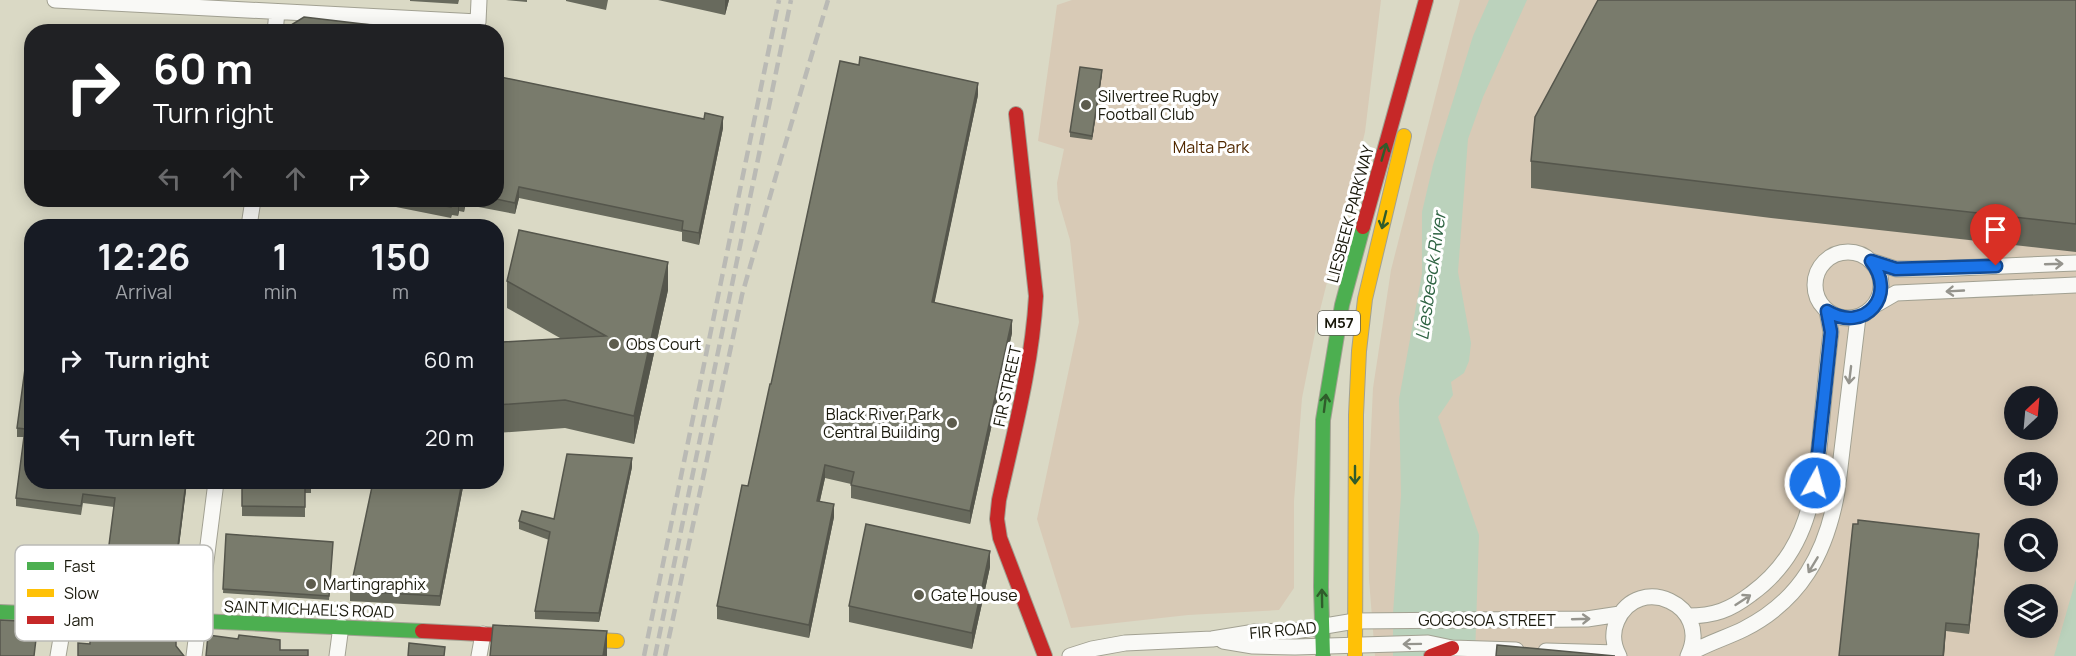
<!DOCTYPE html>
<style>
:root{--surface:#171b24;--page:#242831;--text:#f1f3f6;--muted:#9ea1a6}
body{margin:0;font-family:Manrope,sans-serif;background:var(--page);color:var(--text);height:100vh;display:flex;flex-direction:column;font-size:22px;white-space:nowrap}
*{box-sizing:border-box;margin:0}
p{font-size:20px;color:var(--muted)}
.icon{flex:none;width:33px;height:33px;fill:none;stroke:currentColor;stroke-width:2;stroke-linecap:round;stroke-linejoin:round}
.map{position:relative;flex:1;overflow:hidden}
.drawer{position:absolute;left:24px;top:219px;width:480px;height:270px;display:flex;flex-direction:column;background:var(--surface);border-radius:24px;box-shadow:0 3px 15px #0003}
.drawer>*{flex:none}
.banner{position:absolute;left:24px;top:24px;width:480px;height:183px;border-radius:24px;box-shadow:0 3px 15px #0003;background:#202124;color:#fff;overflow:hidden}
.needle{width:39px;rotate:26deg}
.controls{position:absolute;left:2004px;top:386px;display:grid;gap:12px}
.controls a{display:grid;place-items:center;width:54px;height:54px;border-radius:50%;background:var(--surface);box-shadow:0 3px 15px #0003;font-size:30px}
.pin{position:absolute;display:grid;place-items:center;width:51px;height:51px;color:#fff;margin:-62px -26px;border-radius:50% 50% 50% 0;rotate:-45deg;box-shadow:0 0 6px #0007}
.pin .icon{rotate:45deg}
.me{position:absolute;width:66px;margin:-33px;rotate:7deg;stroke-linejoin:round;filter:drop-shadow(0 0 4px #0008)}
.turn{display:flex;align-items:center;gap:21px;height:126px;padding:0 30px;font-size:27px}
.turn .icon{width:78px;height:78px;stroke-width:2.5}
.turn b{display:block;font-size:42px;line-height:51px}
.lanes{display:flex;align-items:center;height:57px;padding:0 30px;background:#0003;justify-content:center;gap:30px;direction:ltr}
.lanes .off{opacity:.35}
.eta{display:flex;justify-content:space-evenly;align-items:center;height:102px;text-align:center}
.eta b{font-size:36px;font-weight:700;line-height:42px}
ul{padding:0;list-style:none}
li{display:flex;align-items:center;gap:18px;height:78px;padding:0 30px}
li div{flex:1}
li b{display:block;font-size:22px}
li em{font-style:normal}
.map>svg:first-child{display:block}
</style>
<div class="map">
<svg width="2076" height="656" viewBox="0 0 2076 656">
<rect width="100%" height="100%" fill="#dad9c5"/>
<path fill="#d8cab6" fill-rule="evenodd" d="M1072 0H1381L1365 132 1318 318 1302 398 1294 501V588L1279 610 1188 615 1071 628 1037 519 1079 322 1070 240 1058 199 1057 183 1064 149 1038 141 1057 5Z
M1460 0H2076V656H1375L1369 579 1368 496 1373 388 1391 270ZM2014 396H2048V429H2014ZM2014 462H2048V495H2014ZM2014 528H2048V561H2014ZM2014 594H2048V627H2014Z"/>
<path fill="#bbd2bc" d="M1489 0H1527L1483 97 1468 139 1458 272 1471 343 1469 361 1464 373 1451 382 1453 395 1438 417 1479 535 1475 656H1393V614L1401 495 1399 399 1422 274V212L1433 165 1473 36Z
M2076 579V656H2054Z"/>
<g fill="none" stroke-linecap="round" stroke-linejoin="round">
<defs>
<path id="street" d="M55 0 478 22 479 0
M275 32 277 12
M249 226 253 200
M1815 285a33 33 0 1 1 66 0a33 33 0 1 1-66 0Z
M1871 261 1896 269H1933L2076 263
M1877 304 1896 293 2076 285
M1688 616C1714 616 1730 610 1751 594 1809 552 1815 493 1821 428 1824 396 1827 364 1831 332L1827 311
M1223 641 1253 646 1295 647 1428 643 1452 648 1516 650
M1546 651 1617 653
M1689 654C1707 643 1726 638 1744 629 1801 600 1826 553 1837 492L1858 317
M58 656 65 615
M194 656 216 482
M337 656 341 626
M479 656 483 634
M1070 656 1092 649 1125 643 1212 639 1255 632 1295 631 1355 621 1587 619 1620 614
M1619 656C1613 645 1612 632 1617 621 1638 572 1713 605 1688 656"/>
<path id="fast" d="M0 612 422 631
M1323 656 1321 587 1323 420 1342 305 1363 227"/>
<path id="slow" d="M578 639 617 641
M1355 656 1356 415 1359 351 1365 299 1404 136"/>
<path id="jam" d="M1016 114 1036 296C1032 366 1014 432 999 500L997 519 1000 538 1045 656
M1363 227 1426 0
M422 631 520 636
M1431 656 1452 648"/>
</defs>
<use href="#street" stroke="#a2a192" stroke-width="17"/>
<use href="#fast" stroke="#a2a192" stroke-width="16"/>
<use href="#slow" stroke="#a2a192" stroke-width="16"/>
<use href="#jam" stroke="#a2a192" stroke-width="16"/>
<use href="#street" stroke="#f9f9f6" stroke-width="15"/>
<use href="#fast" stroke="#4caf50" stroke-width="14"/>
<use href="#slow" stroke="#ffc107" stroke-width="14"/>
<use href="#jam" stroke="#c62828" stroke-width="14"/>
<path stroke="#babab5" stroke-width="4.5" stroke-dasharray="12 6" stroke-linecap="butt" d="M644 656 779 0
M655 656 791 0
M665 656 742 295 777 172 828 0"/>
</g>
<path fill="#686a5d" d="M410 0H459L458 4 410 1Z
M506 0H527V2Z
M566 0H608L606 10 566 1Z
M658 0H729L725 15Z
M2076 0V252L1771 218 1531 188V161Z
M1102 74 1092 140 1070 137V132Z
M496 76 723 128 699 245 682 241V232L519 198 515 214 468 205V207L465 206 464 212 459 211 458 216 452 215 451 218 361 200H496Z
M978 95 934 303 1012 333 970 524 851 498V484L825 478 820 501 834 517 809 638 717 619V606L748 486 771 384Z
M507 281 668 290 634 444 565 428 496 433V370L560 338 507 308Z
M32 317 187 482 172 602 104 593V584L114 507 83 503 81 515 16 506V498L24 437H17V428Z
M632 467 599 622 535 619V611L549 540 519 529V521L554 519Z
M242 482H311V493H305V517L242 516Z
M464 482 440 606 350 601V591Z
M226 534 333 542 329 600 223 593Z
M1979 542 1969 634 1946 631 1944 656H1839Z
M990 567 972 649 849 622V606Z"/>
<path fill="#55564c" d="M725 0H729L725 15Z
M500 45V57L496 74V63Z
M1102 70V74L1092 140V136Z
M978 83V95L932 315V302Z
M723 117V128L699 245V233Z
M519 187V198L515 214V203Z
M459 200V211L458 216V204Z
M464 200H465V206L464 212Z
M668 262V290L634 444V416Z
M1012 320V333L970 524V511Z
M632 458V467L599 622V613Z
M825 465V478L817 513V501Z
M186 482H187L172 602V593Z
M462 482H464L440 606V596Z
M834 504V517L809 638V625Z
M1979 534V542L1969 634V625Z
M990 551V567L972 649V633Z
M1946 623 1944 656H1943Z
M607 631V656H603Z"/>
<path fill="#797b6c" stroke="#55564c" stroke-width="1.5" d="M1598 0H2076V224L1771 190 1531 161 1535 117Z
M304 17 371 25 370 32H288V27Z
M419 29 431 32H419Z
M496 45H500L496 63Z
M860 57 978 83 932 302 1012 320 970 511 851 485 854 472 825 465 817 501 834 504 809 625 717 606 742 485 748 486 770 384H771L840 61 859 65Z
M1080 67 1102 70 1092 136 1070 132Z
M496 76 704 119 705 113 723 117 699 233 682 230 683 221 519 187 515 203 496 199Z
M417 200H464V201L459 200 458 204 452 203 451 207Z
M44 224 66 226H43Z
M519 230 668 262 634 416 565 400 496 405V370L503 342 606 336 507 281Z
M32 317V482H186L172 593 104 584 115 498 83 494 81 506 16 498 25 429 17 428Z
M567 454 632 458 599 613 535 611 550 532 519 521 522 511 554 519Z
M242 482H311V483H305V507L242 506Z
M373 482H462L440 596 350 591Z
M1858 520 1979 534 1969 625 1946 623 1943 656H1839L1853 524H1858Z
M866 524 990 551 972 633 849 606Z
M226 534 333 542 329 596 223 589Z
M0 620 38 622 34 656H0Z
M493 625 607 631 603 656H490Z
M125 635 176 637V646L184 656H78V643L90 644V638L125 639Z
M208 635 238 639 239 635 280 640V650H308V656H206Z
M409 643 445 647 444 656H408Z
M1497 645 1615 656H1496Z"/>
<defs><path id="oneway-shaft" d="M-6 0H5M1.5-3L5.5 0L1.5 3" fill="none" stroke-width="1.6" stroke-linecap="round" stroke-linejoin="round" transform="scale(1.5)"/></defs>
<g stroke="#305c2b">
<use href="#oneway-shaft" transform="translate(1384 152) rotate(-74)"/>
<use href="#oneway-shaft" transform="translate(1384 220) rotate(104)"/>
<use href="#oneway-shaft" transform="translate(1325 403) rotate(-83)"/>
<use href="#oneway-shaft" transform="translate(1355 475) rotate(90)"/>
<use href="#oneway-shaft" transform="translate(1322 598) rotate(-91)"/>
</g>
<g stroke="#95948d">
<use href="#oneway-shaft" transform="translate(2054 264) rotate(-2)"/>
<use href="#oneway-shaft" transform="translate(1955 291) rotate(177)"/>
<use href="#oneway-shaft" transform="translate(1850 375) rotate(97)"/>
<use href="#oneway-shaft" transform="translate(1813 565) rotate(121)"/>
<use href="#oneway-shaft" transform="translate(1743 600) rotate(-33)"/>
<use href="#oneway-shaft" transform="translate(1581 619) rotate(-2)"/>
<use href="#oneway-shaft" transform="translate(1412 644) rotate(179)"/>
</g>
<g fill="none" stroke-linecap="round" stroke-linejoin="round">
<defs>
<path id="route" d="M1815 483 1831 332 1827 311C1865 334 1898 295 1871 261L1896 269 1996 266"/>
</defs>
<use href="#route" stroke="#114b97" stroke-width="15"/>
<use href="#route" stroke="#1a73e8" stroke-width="10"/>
</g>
<g fill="#5d5c4d" stroke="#fff" stroke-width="2">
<circle cx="1086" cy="105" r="6"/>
<circle cx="614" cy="344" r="6"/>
<circle cx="952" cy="423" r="6"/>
<circle cx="311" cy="584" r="6"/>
<circle cx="919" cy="595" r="6"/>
</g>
<g text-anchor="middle" stroke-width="6" stroke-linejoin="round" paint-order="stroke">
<rect fill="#fff" stroke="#5f5e55" stroke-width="1.5" x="1318" y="311" width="42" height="24" rx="4.5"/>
<g font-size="15" font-weight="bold" fill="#1a190c">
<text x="1339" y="328">M57</text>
</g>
<g font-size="16" fill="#1a190c" stroke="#fff" text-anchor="start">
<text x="1098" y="102">Silvertree Rugby<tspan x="1098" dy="18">Football Club</tspan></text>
<text x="626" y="350">Obs Court</text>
<text x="940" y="420" text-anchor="end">Black River Park<tspan x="940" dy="18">Central Building</tspan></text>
<text x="323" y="590">Martingraphix</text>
<text x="931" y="601">Gate House</text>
</g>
<g font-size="16" fill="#512900" stroke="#fff">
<text x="1211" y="153">Malta Park</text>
</g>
<g font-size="16" fill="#1a190c" stroke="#fff">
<text transform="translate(1350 214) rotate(-75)" y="6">LIESBEEK PARKWAY</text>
<text transform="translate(1007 386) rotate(-78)" y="6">FIR STREET</text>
<text transform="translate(309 609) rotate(2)" y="6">SAINT MICHAEL'S ROAD</text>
<text x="1487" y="626">GOGOSOA STREET</text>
<text transform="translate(1283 630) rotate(-5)" y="6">FIR ROAD</text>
</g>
<g font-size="18" font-style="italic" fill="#2e6342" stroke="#fff">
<text transform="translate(1431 276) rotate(-82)" y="6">Liesbeeck River</text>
</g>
</g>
<rect x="15" y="545" width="198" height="96" rx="9" fill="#fff" stroke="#babab6" stroke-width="1.5"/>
<rect x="27" y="562" width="27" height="8" fill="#4caf50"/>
<rect x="27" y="589" width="27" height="8" fill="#ffc107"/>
<rect x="27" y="616" width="27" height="8" fill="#c62828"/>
<g font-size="16" fill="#1a190c">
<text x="64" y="572">Fast</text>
<text x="64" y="599">Slow</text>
<text x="64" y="626">Jam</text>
</g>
</svg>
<div class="controls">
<a><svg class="needle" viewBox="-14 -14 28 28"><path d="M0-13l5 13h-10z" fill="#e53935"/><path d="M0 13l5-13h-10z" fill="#9ea1a6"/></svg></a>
<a><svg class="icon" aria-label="sound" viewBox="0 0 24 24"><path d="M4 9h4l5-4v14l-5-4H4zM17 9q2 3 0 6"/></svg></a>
<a><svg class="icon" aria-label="search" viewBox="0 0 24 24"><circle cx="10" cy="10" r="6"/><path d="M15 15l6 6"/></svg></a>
<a><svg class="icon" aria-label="layers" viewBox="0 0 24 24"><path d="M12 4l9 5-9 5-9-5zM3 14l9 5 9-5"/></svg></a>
</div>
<div class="pin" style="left:1996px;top:266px;background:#d93025"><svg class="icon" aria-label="arrive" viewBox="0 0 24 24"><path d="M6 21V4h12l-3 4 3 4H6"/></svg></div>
<svg class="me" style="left:1815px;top:483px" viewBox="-20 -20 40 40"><circle r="17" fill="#1a73e8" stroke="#fff" stroke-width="3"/><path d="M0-11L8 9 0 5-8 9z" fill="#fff"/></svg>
<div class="banner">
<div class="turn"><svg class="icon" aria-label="right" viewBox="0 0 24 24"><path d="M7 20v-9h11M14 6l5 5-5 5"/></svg><div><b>60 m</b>Turn right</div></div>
<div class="lanes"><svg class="icon off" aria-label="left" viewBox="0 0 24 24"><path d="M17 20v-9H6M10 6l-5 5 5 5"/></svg><svg class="icon off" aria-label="ahead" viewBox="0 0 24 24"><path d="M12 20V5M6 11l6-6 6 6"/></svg><svg class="icon off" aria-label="ahead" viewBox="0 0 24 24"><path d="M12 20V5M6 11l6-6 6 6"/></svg><svg class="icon" aria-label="right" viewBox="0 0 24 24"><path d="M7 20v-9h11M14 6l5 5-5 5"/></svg></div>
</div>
<section class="drawer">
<div class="eta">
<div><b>12:26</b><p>Arrival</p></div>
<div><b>1</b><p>min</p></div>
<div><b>150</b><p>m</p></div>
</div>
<ul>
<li><svg class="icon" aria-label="right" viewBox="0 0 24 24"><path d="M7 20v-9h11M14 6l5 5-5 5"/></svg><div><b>Turn right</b></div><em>60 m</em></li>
<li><svg class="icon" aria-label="left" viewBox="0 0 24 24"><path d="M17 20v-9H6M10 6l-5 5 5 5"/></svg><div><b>Turn left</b></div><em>20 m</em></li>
</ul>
</section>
</div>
